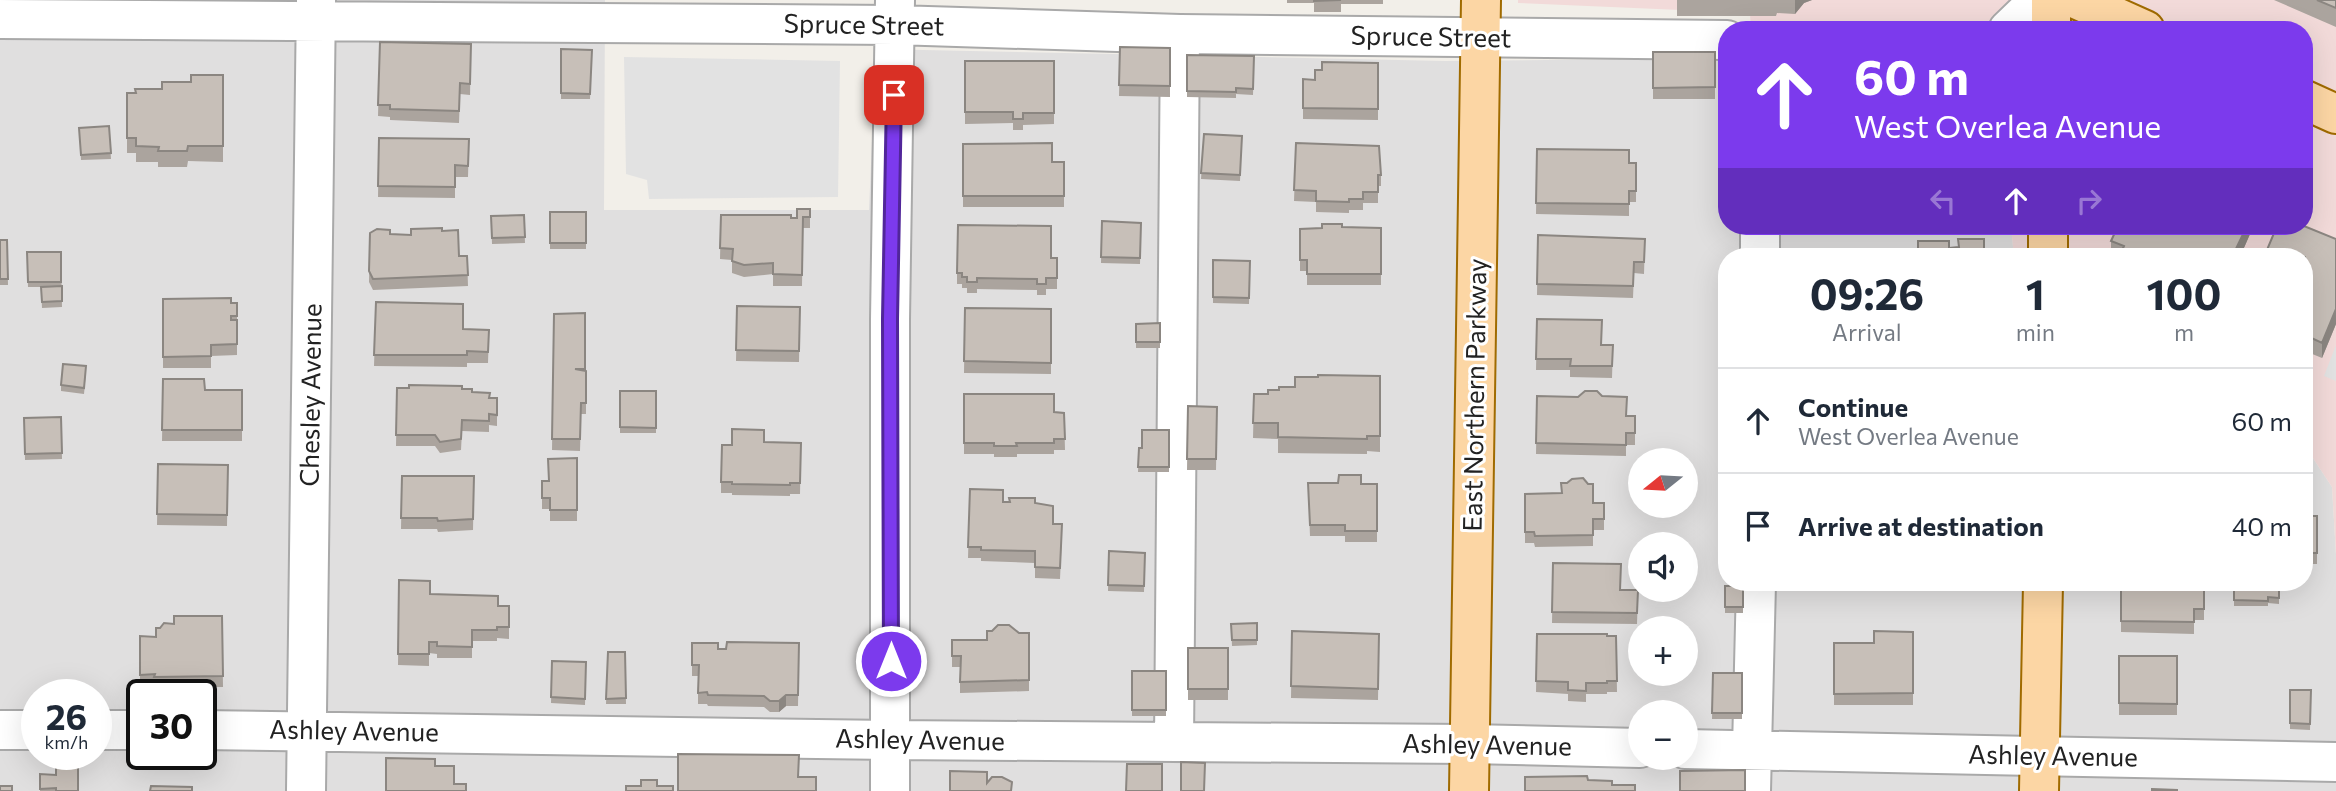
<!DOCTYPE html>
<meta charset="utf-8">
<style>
:root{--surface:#fff;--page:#f6f6f7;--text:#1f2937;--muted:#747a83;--line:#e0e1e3}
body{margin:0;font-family:Commissioner,sans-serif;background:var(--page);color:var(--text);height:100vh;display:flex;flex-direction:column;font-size:26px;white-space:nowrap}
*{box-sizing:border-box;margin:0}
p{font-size:23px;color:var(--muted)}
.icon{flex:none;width:38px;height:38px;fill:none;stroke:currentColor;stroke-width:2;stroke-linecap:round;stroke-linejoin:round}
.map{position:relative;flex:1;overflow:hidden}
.details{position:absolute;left:1718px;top:248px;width:595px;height:343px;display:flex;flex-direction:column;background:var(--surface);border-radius:28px;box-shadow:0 7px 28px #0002}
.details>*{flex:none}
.hud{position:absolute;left:1718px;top:21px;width:595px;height:214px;border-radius:28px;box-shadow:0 7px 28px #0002;background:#7c3aed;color:#fff;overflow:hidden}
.needle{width:46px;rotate:252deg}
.tools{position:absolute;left:1628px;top:448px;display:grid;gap:14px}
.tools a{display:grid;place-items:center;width:70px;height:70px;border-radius:50%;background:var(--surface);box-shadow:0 7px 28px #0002;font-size:35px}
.speed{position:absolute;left:21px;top:679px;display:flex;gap:14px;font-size:35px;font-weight:700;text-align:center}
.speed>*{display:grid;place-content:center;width:91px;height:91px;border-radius:50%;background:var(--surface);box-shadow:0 7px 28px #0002;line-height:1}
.speed small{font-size:18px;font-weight:400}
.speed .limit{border:4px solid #111;border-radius:10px;background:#fff;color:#111}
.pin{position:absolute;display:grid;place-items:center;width:60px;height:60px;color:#fff;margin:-30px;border-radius:14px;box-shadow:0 4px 10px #0006}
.me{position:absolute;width:77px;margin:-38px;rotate:0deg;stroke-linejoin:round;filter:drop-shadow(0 0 5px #0008)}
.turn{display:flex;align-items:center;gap:24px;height:147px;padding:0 21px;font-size:32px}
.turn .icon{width:91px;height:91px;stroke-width:2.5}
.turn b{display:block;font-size:49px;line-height:60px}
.lanes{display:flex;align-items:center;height:66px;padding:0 21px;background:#0003;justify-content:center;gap:35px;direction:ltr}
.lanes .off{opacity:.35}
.eta{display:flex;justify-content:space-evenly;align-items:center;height:119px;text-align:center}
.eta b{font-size:42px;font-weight:700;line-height:49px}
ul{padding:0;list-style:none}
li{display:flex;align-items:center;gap:21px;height:105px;padding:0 21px;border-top:2px solid var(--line)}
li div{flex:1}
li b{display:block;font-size:26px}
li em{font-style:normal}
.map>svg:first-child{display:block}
</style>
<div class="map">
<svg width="2336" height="791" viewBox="0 0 2336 791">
<rect width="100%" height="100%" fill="#f2efe9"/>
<path fill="#e0dfdf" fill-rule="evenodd" d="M0 0H605L604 210H869L876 49 1445 61 1727 58V226H2011L2014 257H1727V583H2305V446L2332 487 2336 555V791H0ZM1640 460H1685V506H1640ZM1640 544H1685V590H1640ZM1640 628H1685V674H1640ZM37 695H96V754H37ZM142 695H201V754H142ZM1640 712H1685V758H1640Z"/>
<path fill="#f2dad9" d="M1518 0H2336V555L2332 487 2305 446V257H2014L2011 226H2305V30H1751L1750 13 1518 3Z"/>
<path fill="#e2e2e2" d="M624 57 840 61 838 197 649 199 647 180 626 174Z
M2336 345V381L2324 376Z"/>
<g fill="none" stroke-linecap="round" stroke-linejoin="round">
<defs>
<path id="minor" d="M0 19 895 25 1180 34 1727 40
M2008 30 2039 0
M1760 257V226
M0 730H37
M96 730H142
M201 730 891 740 1469 744 1640 748
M1174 742 1180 34
M1685 749 2336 762
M306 791 316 0
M890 791V319L895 0
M1751 791 1756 583"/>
<path id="major" d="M2078 0 2145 30
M2051 30V0
M2305 100 2336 114
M2048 257V226
M1469 791 1481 0
M2039 791 2043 583"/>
</defs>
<use href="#minor" stroke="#a9a9a9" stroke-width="42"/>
<use href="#major" stroke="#a06b00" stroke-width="42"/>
<use href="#minor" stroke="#fff" stroke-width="38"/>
<use href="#major" stroke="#fcd6a4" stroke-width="38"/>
</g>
<path fill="#aba49e" d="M1287 0H1383V4H1341V12H1314V3H1287Z
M1677 0H1812L1804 3 1795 14 1777 13 1776 16H1677Z
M2274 0H2336V27Z
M380 42 471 44 470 95 460 94 459 123 390 120V117L378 116Z
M1120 47 1170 48V97L1119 96Z
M561 49 592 50 590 99H561Z
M1653 52H1715V99H1653Z
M1187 55 1254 56 1253 95 1236 94V98L1187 97Z
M965 61H1054V124L1023 125V130H1013V123L965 124Z
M1378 63V120L1303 119V79L1315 80 1322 70Z
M223 75V162L188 161 187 167H158V162H136V153H127V93L162 89Z
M109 126 111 159 81 160 79 128Z
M1204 134 1242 136 1240 181 1201 179Z
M379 138 469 139 468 177H455V198L378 197Z
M1296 143 1381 175V186H1378V203H1363V210H1349V213L1316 212V202L1294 201Z
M963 144 1052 162H1064V207H963Z
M1537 149 1636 163V202H1629V216L1536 214Z
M810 209V228H803L802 286H773V274L744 277 732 273V260L720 259 721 215 797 218Z
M550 212H586V249H550Z
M524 215 525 243 492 244 491 216Z
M1102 221 1141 223 1140 264 1101 263Z
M2250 226V234L2240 257H2114L2111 256V241Z
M1342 227 1381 228V285H1307V271H1300V229Z
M442 231 459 256H467L468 286 373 290 369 282 370 233 411 235Z
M1538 235 1645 239 1644 274 1634 273 1633 298 1537 295Z
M2336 239V324L2322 358 2305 351V257Z
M0 240H7L8 285H0Z
M27 252H61L62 307 42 308 41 287H28Z
M1051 258H1057V289H1046V295H1037V290L977 289V293H967V288H962V284H957V273Z
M1213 260 1250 261 1249 304 1213 303Z
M163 299 237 303V355L211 356V368H163Z
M376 302 463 329 489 330 488 363H467V367L374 366Z
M737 306 800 307 799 362 736 361Z
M965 308 1051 309V374L964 373Z
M585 313V371H586V414H581L580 451 552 450 554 314Z
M1537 319 1601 345H1613L1612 378 1570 377V370H1536Z
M1160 323V348H1136V324Z
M86 372 84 394 61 391V385Z
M1380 376V452L1367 451V454L1278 453V439L1253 438 1254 394H1268L1295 387 1318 377Z
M163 379 205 390H242V441H162Z
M397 388 462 389 489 398H497V426L489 425V432L462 431 461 450 440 453 435 446H396Z
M620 391H656V433H620Z
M964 394 1054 412 1064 413 1065 450H1054V454H1017V457H994V454H964Z
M1537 396H1602L1627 416H1635V445H1626V456L1536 454Z
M1188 406 1217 407 1216 470H1187Z
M61 417 62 459 25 460 24 418Z
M1169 430V472H1138L1139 448H1142Z
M764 442 801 443 800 494H790V496L732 495V493H721V482L732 445Z
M577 458V521H550V509H542V481H549Z
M158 464 228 465 227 526 157 525Z
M402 476H474L473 530 438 532 437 529H401Z
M1308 483 1377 484V542H1345V536H1310Z
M970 489 1003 502 1035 503 1062 535 1060 579 1035 578V563L981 561V558H968Z
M1525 494 1593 503 1604 519V530H1593V546L1535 547 1534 543H1525Z
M2305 516H2317V564H2305Z
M1109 551 1145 553 1144 592 1108 591Z
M1553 563 1620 590H1638L1637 624 1552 623Z
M399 580 430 594 498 606H509V639L497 638V641H472V658H437V654L429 653V666L398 665Z
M2121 583 2204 589V620H2194V634L2121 632Z
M2234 583H2279V604L2268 603V606H2234Z
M1725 586H1743V613H1725Z
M222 616 223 687 154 688V686H140V636L156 637 160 628 174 624Z
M1257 623V645L1232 646 1231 624Z
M1292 631 1379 634 1378 700 1291 698Z
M1913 632V705H1834V643H1874Z
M1019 633H1029V691L960 693V667H952V640H987Z
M1537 634 1616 636 1617 692H1607V694H1586V702L1568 701V694L1536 692Z
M692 643 718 649H726L799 643 798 706H786L779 712H770L764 707 708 706 707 704H698V676H692Z
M1188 648H1228V700H1188Z
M608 652H625L626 704H606Z
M2119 656H2177V715H2119Z
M552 661 586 662 585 705 551 703Z
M1132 671H1166V716H1132Z
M1713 673H1742V719H1712Z
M2290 690H2311L2310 730 2290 729Z
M40 774 56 775 78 791H40Z"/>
<path fill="#8b8681" d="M1795 0H1812L1804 3 1795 14Z
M2247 226H2250V234L2240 257H2232Z
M2336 309V324L2322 358V343Z
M786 695V706L779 712V701Z"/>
<path fill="#c7bfb8" stroke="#8b8681" stroke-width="2" d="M1314 0H1341L1314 1Z
M2317 0H2336V8Z
M380 42 471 44 470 84 460 83 459 111 390 109V105H378Z
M1120 47 1170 48V86L1119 85Z
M561 49 592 50 590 94 561 93Z
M1653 52H1715V87L1653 88Z
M1187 55 1254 56 1253 89 1236 88V92L1187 91Z
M965 61H1054V113H1023V119H1013V112H965Z
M1322 62 1378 63V109L1303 108V79L1315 80V70H1322Z
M191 75H223V146H188L187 151H158L159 147 136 146V138H127V93H136L135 89H162V82H191Z
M109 126 111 153 81 155 79 128Z
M1204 134 1242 136 1240 175 1201 173Z
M379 138 469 139 468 166 455 165V187L378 186Z
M1052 143V162H1064V196H963V144Z
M1296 143 1379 146 1381 175H1378V192H1363V199H1349V202L1316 201V191L1294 190Z
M1537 149 1629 150V163H1636V191H1629V204L1536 203Z
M797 209H810V217H803L802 275 773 274V263L744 265 732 261 733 249 720 248 721 215H791V218H797Z
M550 212H586V243H550Z
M524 215 525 237 492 238 491 216Z
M1102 221 1141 223 1140 258 1101 257Z
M1322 224H1342V227L1381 228V274H1307V260H1300V229L1322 228Z
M958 225 1051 226V258H1057V278H1046V284H1037V279L977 278V282H967V277H962V273H957Z
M2118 226H2247L2232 257H2119L2124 246 2111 241Z
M2277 226H2304L2336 239V309L2322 343 2305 335V257H2264Z
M442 228V231L458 230 459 256H467L468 275 373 279 369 271 370 233 377 229 390 230V234L411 235V229Z
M1538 235 1645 239 1644 262H1634L1633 286 1537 284Z
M1958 239H1984V257H1907V251H1918V241H1949V248L1959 247Z
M0 240H7L8 279H0Z
M1794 249H1822V257H1794Z
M27 252H61V282H28Z
M1213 260 1250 261 1249 298 1213 297Z
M62 286V301L42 302 41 287Z
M231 298V303H237V316H231V320H237V344L211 345V356L163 357V299Z
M376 302 463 304V329L489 330 488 352 467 351V355H374Z
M737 306 800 307 799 351 736 350Z
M965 308 1051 309V363L964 361Z
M585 313V369H575L586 371V403H581L580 439H552L554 314Z
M1537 319 1602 320 1601 345H1613L1612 366H1570L1571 359H1536Z
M1160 323V342H1136V324Z
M63 364 86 366 84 388 61 385Z
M1318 375 1380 376V436H1367V439L1278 437V423H1253L1254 394H1268V390H1279V387H1295V377H1318Z
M163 379H204L205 390H242V430H162Z
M409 385 462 386V389H472V392L490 393 489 398H497V415L489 414V421L462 420 461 439 440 442 435 435H396L397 388H409Z
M620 391H656V428L620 427Z
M1585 391H1597L1602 396 1627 397 1626 416H1635V433H1626V445L1536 443 1537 396 1578 397Z
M964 394H1054V412L1064 413 1065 439H1054V443H1016L1017 446H994V443H964Z
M1188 406 1217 407 1216 459H1187Z
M61 417 62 453 25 454 24 418Z
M732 429 764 430V442L801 443 800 483H790V485L732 484V482H721L722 445H732Z
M1142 430H1169V467H1138L1139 448H1142Z
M577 458V510H550V498H542V481H549L548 459Z
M158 464 228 465 227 515 157 514Z
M1339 475H1361V484H1377V531H1345V525H1310L1308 483H1338Z
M402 476H474L473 519 438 521 437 518H401Z
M1583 478 1588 484H1593V503H1604V519H1593V535L1535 536 1534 532H1525V494L1562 493 1561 483H1567L1572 479Z
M970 489 1003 490V502H1010L1009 498H1035V503L1053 506V524H1062L1060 568 1035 567V551L981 550V547H968Z
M2305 516H2317V553H2305Z
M1109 551 1145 553 1144 586 1108 585Z
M1553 563 1621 564 1620 590H1638L1637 613 1552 612Z
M399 580 430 581V594L498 596V606H509V627H497V630H472V647L437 646V642H429V654H398Z
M2121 583H2195V588L2204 589V609H2194V622L2121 621Z
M2234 583H2279V598L2268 597V601L2234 600Z
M1725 586H1743V607H1725Z
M174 616H222L223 676 154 677 155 674 140 675V636L156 637V628H160L164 623 174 624Z
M1257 623V640H1232L1231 624Z
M998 625H1009L1019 633H1029V680L960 682 961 656H952V640H987V631H992Z
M1292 631 1379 634 1378 689 1291 686Z
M1874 631 1913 632V693L1834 694V643H1874Z
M1537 634H1607V636H1616L1617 681H1607V683H1586V691L1568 690V682L1536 681Z
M727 642 799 643 798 695H786L779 701H770L764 696 708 695 707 692 698 693 699 665H692V643H718V649H726Z
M1188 648H1228V689H1188Z
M608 652H625L626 698 606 699Z
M2119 656H2177V704L2119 703Z
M552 661 586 662 585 699 551 697Z
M1132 671H1166V710H1132Z
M1713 673H1742V713H1712Z
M2290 690H2311L2310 724 2290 723Z
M678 754 799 755 798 777H816V791H678Z
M56 758H78V791H56V788L40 789V774L56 775Z
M386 758 435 759V766H454V784H466V791H386Z
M1181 762 1205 763 1204 791H1181Z
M1127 764H1162V791H1126Z
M1745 770V791H1680V771Z
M950 771 987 772V783L992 777H1002L1012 782 1011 791H950Z
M1587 776 1588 780 1612 781V785H1635V791H1525V777Z
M641 780H657V786H673V791H626V786H641Z
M0 786H12V791H0Z
M151 786 192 787V791H150Z
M2152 789 2177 790V791H2152Z"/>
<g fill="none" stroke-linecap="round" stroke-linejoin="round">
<defs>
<path id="route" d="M891 661 890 319 894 95"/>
</defs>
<use href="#route" stroke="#51269a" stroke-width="18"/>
<use href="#route" stroke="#7c3aed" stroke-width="12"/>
</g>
<g text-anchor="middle" stroke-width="6" stroke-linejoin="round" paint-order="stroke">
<g font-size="26" fill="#222" stroke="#fff">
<text transform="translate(864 25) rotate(1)" y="9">Spruce Street</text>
<text transform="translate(1431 37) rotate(1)" y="9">Spruce Street</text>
<text transform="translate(311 395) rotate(-89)" y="9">Chesley Avenue</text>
<text transform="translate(1475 395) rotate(-89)" y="9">East Northern Parkway</text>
<text transform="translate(354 731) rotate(1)" y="9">Ashley Avenue</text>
<text transform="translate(920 740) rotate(1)" y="9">Ashley Avenue</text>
<text transform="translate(1487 745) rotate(1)" y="9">Ashley Avenue</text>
<text transform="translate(2053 756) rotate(1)" y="9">Ashley Avenue</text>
</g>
</g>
</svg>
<div class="tools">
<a><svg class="needle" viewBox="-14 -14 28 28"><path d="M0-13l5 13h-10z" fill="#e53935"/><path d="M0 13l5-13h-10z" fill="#747a83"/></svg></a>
<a><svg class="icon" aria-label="sound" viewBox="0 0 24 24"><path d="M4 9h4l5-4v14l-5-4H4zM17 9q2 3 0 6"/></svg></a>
<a>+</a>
<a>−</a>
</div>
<div class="speed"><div>26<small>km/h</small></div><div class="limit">30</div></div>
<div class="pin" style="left:894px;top:95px;background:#d93025"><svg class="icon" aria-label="arrive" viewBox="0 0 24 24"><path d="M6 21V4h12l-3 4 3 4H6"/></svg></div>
<svg class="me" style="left:891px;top:661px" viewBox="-20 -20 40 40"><circle r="17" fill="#7c3aed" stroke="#fff" stroke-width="3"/><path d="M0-11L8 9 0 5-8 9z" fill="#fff"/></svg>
<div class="hud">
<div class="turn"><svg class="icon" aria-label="ahead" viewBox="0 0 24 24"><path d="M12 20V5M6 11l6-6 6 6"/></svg><div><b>60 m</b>West Overlea Avenue</div></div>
<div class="lanes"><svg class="icon off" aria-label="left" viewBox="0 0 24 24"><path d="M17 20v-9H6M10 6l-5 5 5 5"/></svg><svg class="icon" aria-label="ahead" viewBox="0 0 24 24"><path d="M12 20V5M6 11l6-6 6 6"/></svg><svg class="icon off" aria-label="right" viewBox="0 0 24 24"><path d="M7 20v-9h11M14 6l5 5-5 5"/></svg></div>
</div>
<section class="details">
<div class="eta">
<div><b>09:26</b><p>Arrival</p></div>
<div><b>1</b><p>min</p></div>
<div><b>100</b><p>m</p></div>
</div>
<ul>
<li><svg class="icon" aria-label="ahead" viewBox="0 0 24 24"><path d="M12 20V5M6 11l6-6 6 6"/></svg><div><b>Continue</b><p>West Overlea Avenue</p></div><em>60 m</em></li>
<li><svg class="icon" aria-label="arrive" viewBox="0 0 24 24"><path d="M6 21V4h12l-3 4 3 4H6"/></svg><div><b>Arrive at destination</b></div><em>40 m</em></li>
</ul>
</section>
</div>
